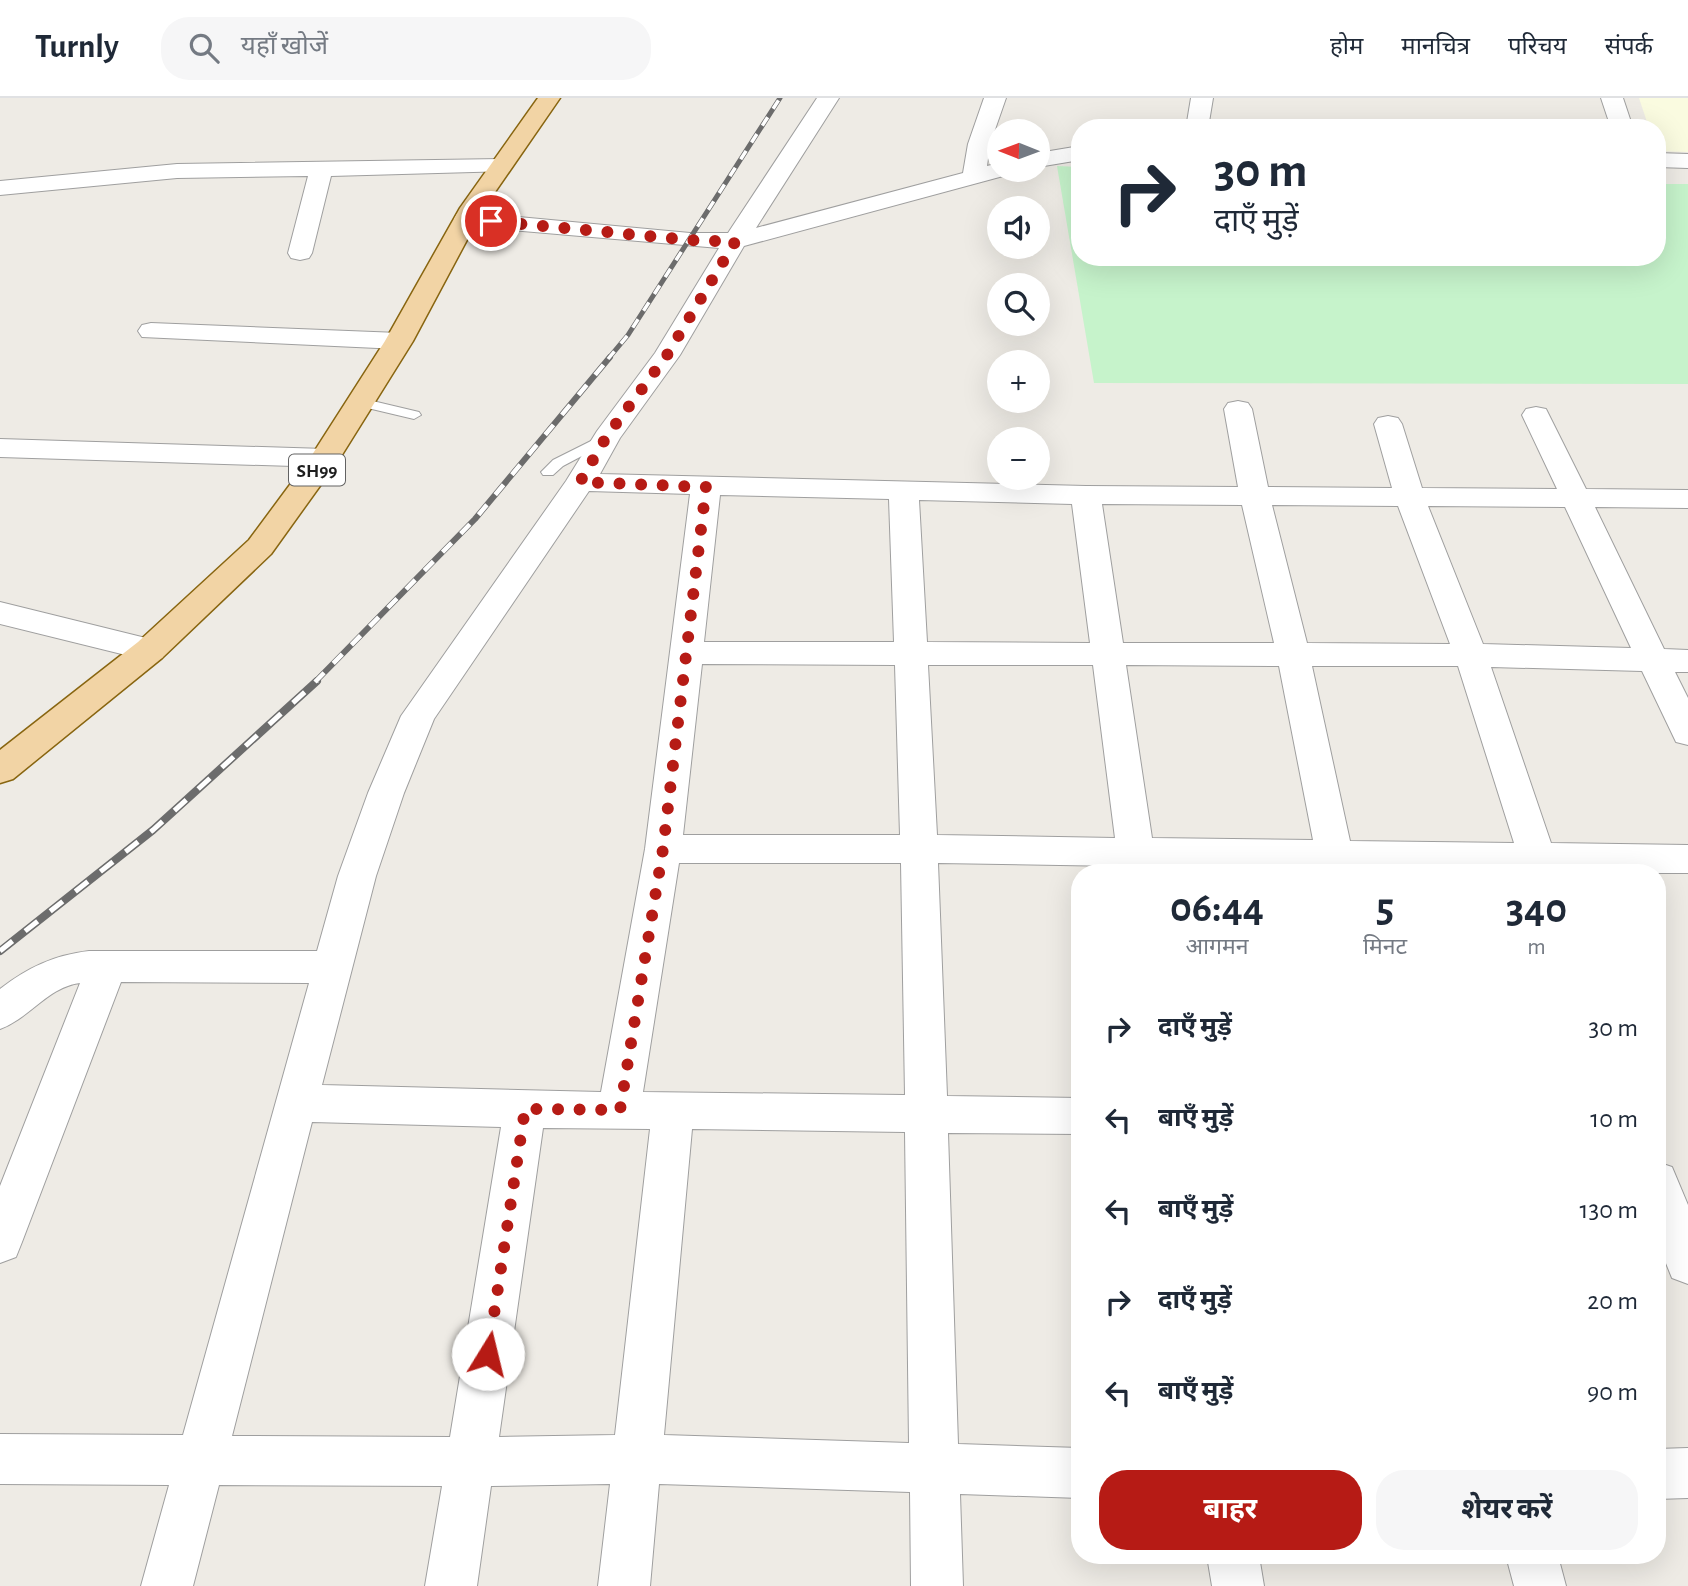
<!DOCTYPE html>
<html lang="hi">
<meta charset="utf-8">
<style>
:root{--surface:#fff;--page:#f6f6f7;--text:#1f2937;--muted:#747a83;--line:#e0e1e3;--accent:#b61b15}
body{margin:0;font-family:"Alegreya Sans","Noto Sans Devanagari",sans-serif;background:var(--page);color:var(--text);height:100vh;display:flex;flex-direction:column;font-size:26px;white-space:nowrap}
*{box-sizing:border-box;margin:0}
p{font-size:23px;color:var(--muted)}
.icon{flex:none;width:38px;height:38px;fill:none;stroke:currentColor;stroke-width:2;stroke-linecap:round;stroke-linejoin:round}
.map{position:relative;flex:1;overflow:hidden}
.panel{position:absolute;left:1071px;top:766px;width:595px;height:700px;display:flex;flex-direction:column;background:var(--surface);border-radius:28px;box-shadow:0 7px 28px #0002}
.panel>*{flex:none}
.guide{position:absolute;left:1071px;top:21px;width:595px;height:147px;border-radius:28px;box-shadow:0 7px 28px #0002;background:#fff;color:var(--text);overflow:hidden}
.needle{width:46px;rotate:271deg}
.tools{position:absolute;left:987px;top:21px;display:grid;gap:14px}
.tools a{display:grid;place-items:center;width:63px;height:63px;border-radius:50%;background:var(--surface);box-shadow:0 7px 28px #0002;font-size:35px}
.pin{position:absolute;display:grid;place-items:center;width:60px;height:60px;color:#fff;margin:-30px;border:4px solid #fff;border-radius:50%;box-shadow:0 2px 7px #0007}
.me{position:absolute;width:77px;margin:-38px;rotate:9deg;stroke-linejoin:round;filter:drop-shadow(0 0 5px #0008)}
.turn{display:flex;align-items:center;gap:24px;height:147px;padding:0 28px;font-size:32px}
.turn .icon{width:91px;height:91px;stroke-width:2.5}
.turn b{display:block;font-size:49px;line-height:60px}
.eta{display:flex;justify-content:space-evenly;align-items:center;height:119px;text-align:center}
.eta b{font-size:42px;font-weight:700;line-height:49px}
.button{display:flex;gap:14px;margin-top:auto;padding:14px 28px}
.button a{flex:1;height:80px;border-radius:28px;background:var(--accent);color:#fff;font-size:28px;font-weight:700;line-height:80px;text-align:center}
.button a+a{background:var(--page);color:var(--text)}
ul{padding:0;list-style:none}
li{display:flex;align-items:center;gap:21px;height:91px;padding:0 28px}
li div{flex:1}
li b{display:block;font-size:26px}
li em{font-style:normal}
header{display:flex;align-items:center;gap:42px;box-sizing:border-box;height:98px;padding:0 35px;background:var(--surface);border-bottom:2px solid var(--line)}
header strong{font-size:33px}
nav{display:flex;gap:38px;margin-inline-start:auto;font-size:24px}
.search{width:490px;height:63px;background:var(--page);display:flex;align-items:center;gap:18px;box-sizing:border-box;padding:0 24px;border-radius:28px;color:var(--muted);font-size:26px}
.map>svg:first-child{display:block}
</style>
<header>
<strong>Turnly</strong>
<div class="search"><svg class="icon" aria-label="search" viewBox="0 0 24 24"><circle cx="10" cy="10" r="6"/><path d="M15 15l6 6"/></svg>यहाँ खोजें</div>
<nav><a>होम</a><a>मानचित्र</a><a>परिचय</a><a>संपर्क</a></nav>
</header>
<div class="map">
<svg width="1688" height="1488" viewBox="0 0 1688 1488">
<rect width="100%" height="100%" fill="#eeebe5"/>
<path fill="#fafbe0" d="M1639 0H1688V54L1657 53V30H1649Z"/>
<path fill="#c6f3cb" d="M1057 68 1080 69V159H1657V86H1688V286L1094 285Z"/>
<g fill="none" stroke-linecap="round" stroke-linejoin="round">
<defs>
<path id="lane" d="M360 300 419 314 421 317 414 321 355 307 353 304Z
M607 335 614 339 612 342 563 368 553 377H543L541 374 553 362Z"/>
<path id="street" d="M817 0H839L756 130 963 75 968 46 984 0H1006L990 46 987 68 999 65V72H1011L1007 77 744 148 680 257 620 340 600 376 1086 388 1238 389 1224 311 1228 305 1238 303 1248 305 1252 311 1268 389 1392 390 1374 326 1378 320 1388 318 1398 320 1402 326 1422 390 1557 391 1522 317 1526 311 1536 309 1546 311 1586 391 1688 392V410L1595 409 1664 551 1688 552V574H1675L1688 600V647L1676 644 1642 573 1491 569 1551 745 1688 747V775H1523V773L1356 771 1357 775H1319L1318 770 1156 768 1157 775H1119L1118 768 938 765 947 998 1080 1000V1036L948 1035 958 1346 1080 1350V1400L960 1396 963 1488H911L910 1394 659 1386 650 1488H598L610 1386 491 1388 477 1488H425L442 1388 219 1387 193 1488H141L169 1387 0 1386V1336L183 1337 309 885 121 884 22 1144 16 1159 0 1165V1088L80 885C48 889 30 920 0 931V891C27 870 54 857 89 853H317L338 778 368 695 401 618 566 383 597 333 655 255 719 150 466 128 457 126 454 121 457 116 466 114 690 135H728ZM589 393 690 396 645 751 601 994 322 987 376 778 404 695 434 621ZM720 397 889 401 894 544H704ZM919 402 1072 406 1090 545 927 544ZM1102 406 1242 407 1274 545H1123ZM1272 407 1398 408 1450 546 1307 545ZM1428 408 1565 409 1631 550 1483 546ZM702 566 895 567 900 737H683ZM928 567H1093L1115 740 937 737ZM1126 567 1279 568 1313 742 1152 740ZM1312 568H1458L1514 745 1350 743ZM679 765H901L905 997 643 994ZM312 1024 501 1029 450 1339 232 1338ZM543 1030 650 1031 615 1337 499 1339ZM692 1031 905 1034 909 1345 664 1337Z
M1191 0H1213L1208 30H1186Z
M1601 0H1623L1633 30H1611Z
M1080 48V62L1038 69V55Z
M1657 55 1688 56V70L1657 69Z
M501 61 509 63 512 68 509 73 331 78 312 155 309 160 300 162 291 160 288 155 308 78 177 80 0 97V83L177 66Z
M151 225 399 235 408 237 412 243 408 249 399 251 142 239 138 233 142 227Z
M0 341 325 351 335 354 339 360 335 366 325 369 0 359Z
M0 504 162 544 166 552 162 560 150 563 0 526Z
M1657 1064 1672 1069 1688 1107V1186L1672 1180 1657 1143Z
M1688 1350V1400L1657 1401V1351Z
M1207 1458H1259L1264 1488H1212Z
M1506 1458H1558L1566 1488H1514Z"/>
<path id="primary" d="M538 0H560L484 110 413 243 340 360 271 456 162 560 13 681 0 685V652L138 544 249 442 312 357 385 243 460 110Z"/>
</defs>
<use href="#lane" stroke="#9f9f9f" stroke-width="2"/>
<use href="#street" stroke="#9f9f9f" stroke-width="2"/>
<use href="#primary" stroke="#886510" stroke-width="3"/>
<use href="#lane" fill="#fff" fill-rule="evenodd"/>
<use href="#street" fill="#fff" fill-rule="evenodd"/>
<use href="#primary" fill="#f2d4a5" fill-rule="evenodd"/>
<defs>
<path id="rail-far2" d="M608 261 628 237 780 0"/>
<path id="rail-far1" d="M315 584 475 421 610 259"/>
<path id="rail" d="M0 853 153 732 317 583"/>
</defs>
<use href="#rail-far2" stroke="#6c6c6c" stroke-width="5"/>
<use href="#rail-far1" stroke="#6c6c6c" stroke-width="6"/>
<use href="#rail" stroke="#6c6c6c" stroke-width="8"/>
<use href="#rail-far2" stroke="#fff" stroke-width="3.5" stroke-dasharray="10" stroke-linecap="butt"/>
<use href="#rail-far1" stroke="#fff" stroke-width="4.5" stroke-dasharray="13" stroke-linecap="butt"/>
<use href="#rail" stroke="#fff" stroke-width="5" stroke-dasharray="16" stroke-linecap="butt"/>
</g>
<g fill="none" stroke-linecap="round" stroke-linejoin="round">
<path stroke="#b61b15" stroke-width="12" stroke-dasharray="0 21.6" d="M488 1256 525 1011 620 1012 663 751 706 389 580 384 607 338 667 257 735 144 690 142 491 123"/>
</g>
<g text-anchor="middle" stroke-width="6" stroke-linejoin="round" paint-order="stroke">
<rect fill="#fff" stroke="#626262" stroke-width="2" x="289" y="356.5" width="56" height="31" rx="5"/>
<g font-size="19" font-weight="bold" fill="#1e1e1e">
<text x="317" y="379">SH99</text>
</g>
</g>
</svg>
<div class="tools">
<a><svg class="needle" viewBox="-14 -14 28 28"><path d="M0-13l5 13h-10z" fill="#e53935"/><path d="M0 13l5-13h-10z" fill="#747a83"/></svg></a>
<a><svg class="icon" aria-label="sound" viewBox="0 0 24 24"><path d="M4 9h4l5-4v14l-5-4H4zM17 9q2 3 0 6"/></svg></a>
<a><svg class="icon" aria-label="search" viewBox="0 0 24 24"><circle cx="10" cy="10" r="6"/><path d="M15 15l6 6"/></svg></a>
<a>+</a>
<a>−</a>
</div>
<div class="pin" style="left:491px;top:123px;background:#d93025"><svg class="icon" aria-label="arrive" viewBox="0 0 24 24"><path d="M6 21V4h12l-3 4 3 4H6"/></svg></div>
<svg class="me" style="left:488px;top:1256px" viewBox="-20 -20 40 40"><circle r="19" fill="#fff"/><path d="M0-13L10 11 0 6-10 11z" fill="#b61b15"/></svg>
<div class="guide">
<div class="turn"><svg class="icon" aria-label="right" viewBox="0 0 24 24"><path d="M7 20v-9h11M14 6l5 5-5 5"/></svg><div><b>30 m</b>दाएँ मुड़ें</div></div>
</div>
<section class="panel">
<div class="eta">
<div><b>06:44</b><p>आगमन</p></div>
<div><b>5</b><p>मिनट</p></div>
<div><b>340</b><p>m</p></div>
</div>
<ul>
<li><svg class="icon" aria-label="right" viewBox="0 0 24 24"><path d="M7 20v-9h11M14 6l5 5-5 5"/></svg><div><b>दाएँ मुड़ें</b></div><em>30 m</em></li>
<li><svg class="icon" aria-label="left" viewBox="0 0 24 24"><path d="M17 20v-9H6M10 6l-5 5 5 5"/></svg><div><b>बाएँ मुड़ें</b></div><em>10 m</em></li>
<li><svg class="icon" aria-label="left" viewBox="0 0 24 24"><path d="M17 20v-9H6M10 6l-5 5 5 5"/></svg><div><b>बाएँ मुड़ें</b></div><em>130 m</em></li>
<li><svg class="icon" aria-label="right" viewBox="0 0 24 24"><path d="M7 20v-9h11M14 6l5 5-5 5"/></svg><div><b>दाएँ मुड़ें</b></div><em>20 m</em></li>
<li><svg class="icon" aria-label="left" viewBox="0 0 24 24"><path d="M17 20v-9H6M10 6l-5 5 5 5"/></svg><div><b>बाएँ मुड़ें</b></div><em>90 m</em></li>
</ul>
<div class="button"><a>बाहर</a><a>शेयर करें</a></div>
</section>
</div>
